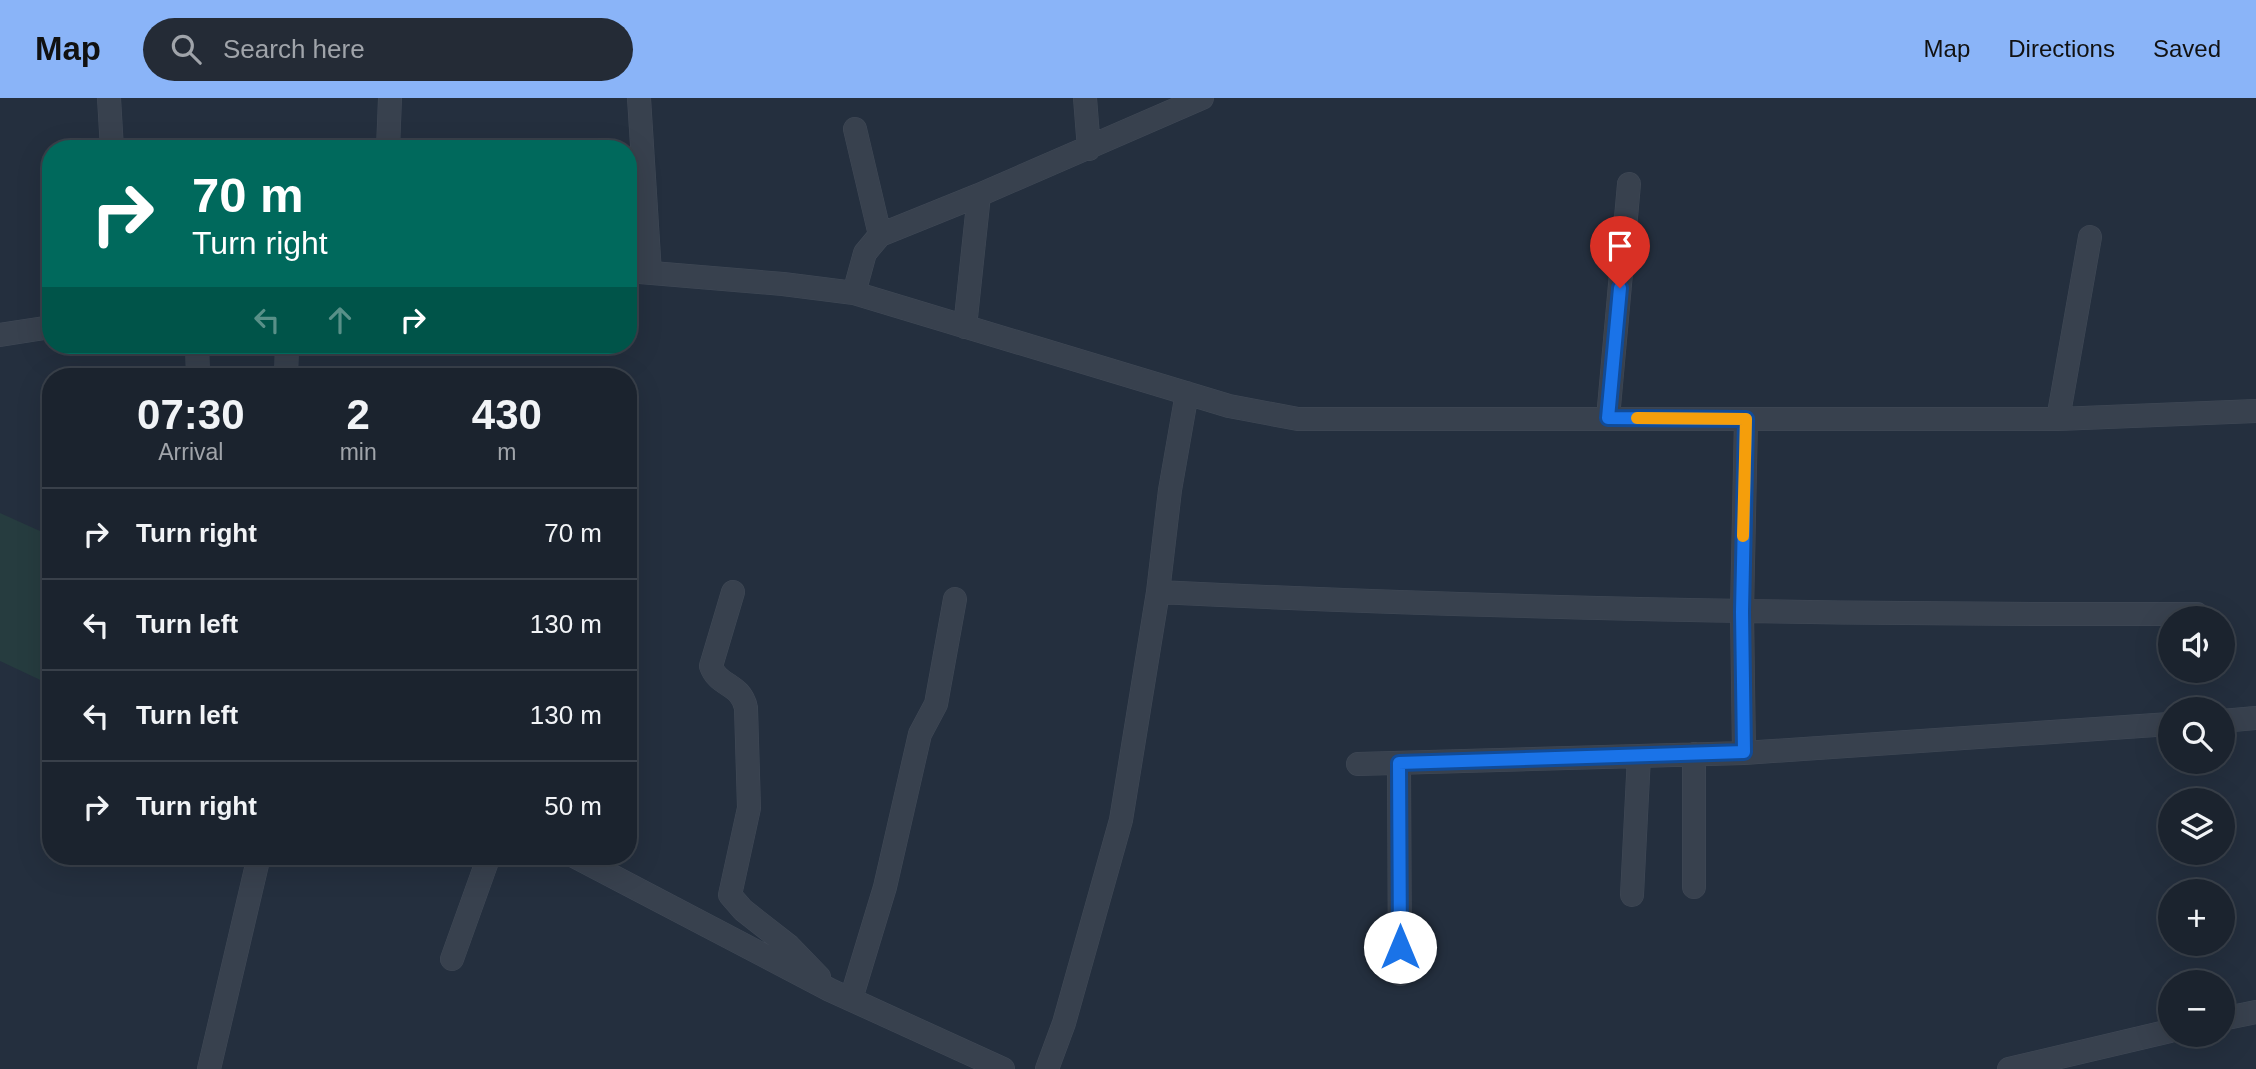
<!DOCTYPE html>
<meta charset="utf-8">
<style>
:root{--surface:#1b232e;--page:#242b36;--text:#f1f3f6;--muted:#a0a4aa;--line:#39404a;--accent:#8ab4f8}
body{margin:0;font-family:Arial,sans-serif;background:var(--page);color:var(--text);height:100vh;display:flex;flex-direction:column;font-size:26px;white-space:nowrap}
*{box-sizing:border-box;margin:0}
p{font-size:23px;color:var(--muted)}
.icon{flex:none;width:38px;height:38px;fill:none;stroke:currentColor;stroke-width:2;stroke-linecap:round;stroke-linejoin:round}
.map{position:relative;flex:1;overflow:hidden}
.drawer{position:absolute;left:42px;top:270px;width:595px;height:497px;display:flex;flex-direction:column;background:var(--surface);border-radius:28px;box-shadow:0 7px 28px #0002,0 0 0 2px var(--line)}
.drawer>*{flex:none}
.guide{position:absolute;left:42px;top:42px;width:595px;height:214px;border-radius:28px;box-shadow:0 7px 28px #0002,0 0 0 2px var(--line);background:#00695c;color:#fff;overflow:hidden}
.buttons{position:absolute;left:2158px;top:508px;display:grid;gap:14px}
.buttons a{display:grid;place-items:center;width:77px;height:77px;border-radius:50%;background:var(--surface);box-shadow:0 7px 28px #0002,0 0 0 2px var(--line);font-size:35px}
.pin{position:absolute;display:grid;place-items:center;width:60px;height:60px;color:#fff;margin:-72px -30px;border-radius:50% 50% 50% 0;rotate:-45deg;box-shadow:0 0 7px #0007}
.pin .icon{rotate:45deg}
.me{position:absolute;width:77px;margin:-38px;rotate:0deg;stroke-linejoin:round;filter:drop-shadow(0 0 5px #0008)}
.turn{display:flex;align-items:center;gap:24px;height:147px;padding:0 35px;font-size:32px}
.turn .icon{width:91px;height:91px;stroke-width:2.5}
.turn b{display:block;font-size:49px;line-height:60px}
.lanes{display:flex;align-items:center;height:66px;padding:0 35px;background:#0003;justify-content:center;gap:35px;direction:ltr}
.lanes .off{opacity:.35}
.eta{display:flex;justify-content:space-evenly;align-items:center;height:119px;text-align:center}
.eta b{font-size:42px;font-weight:600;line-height:49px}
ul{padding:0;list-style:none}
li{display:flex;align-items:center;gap:21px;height:91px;padding:0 35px;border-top:2px solid var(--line)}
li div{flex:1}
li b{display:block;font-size:26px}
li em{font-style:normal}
header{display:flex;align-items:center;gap:42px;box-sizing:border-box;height:98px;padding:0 35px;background:var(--accent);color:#111}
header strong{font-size:33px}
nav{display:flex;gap:38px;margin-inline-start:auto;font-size:24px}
.search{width:490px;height:63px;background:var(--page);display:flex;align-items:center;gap:18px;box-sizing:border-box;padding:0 24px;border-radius:38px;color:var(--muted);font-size:26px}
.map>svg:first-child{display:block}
</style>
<header>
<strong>Map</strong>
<div class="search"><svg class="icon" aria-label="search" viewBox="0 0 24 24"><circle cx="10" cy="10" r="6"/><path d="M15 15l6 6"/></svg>Search here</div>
<nav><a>Map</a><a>Directions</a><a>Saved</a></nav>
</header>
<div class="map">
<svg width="2256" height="971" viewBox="0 0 2256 971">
<rect width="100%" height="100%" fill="#242f3e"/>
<path fill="#263c3f" d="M0 415 51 438V587L0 563Z"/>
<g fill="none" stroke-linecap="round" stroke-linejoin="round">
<defs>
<path id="minor" d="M109 0 112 51
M639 0 650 175
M1085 0 1089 51
M855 31 880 137
M388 51 390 0
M628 173 783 186 854 195 1229 308 1298 321H2058L2256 313
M854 195 865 155 880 137 979 97
M965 229 979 97 1202 0
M0 237 51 229
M197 247 198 278
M286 278 287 247
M1608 320 1629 86
M2058 321 2090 139
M733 494 711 568C718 589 741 585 746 610L749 710 730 797 743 812 789 848 819 879
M1158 494C1504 511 1850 517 2197 516
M2222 623 2256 620
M1744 655 1742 514 1746 321
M1694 656V789
M1399 665 1400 876
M1358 666 1744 655 2170 626
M574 758 830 892 1003 971
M1632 797 1639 658
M452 861 489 758
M851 901 885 789 920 636 936 606 955 501
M2222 921 2256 914
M209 971 259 758
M1047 971 1064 925 1121 722 1158 494 1170 392 1187 295
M2009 971 2170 933"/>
</defs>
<use href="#minor" stroke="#414a57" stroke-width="24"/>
<use href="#minor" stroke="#38414e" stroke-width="23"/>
</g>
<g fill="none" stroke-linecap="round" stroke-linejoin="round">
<defs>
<path id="route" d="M1400 849 1399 665 1744 654 1742 514 1746 321 1608 320 1620 190"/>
</defs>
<use href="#route" stroke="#114b97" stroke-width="18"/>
<use href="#route" stroke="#1a73e8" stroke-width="12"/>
<path stroke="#f59e0b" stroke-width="12" d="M1637 320 1746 321 1743 438"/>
</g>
</svg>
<div class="buttons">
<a><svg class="icon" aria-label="sound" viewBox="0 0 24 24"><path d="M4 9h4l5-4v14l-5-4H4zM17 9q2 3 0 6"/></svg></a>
<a><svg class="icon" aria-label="search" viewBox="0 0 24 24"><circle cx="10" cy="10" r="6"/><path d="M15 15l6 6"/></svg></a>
<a><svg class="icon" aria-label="layers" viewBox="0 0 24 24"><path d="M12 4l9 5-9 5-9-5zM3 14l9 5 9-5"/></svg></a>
<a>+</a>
<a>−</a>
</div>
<div class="pin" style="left:1620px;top:190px;background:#d93025"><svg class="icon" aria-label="arrive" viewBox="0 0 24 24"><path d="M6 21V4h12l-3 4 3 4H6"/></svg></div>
<svg class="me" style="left:1400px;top:849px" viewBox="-20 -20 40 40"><circle r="19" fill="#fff"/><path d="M0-13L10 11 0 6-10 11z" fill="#1a73e8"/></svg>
<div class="guide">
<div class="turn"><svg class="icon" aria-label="right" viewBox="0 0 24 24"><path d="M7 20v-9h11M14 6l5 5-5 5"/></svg><div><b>70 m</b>Turn right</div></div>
<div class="lanes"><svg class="icon off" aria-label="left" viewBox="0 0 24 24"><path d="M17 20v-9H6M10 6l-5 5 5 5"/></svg><svg class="icon off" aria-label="ahead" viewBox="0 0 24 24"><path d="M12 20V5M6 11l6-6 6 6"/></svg><svg class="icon" aria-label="right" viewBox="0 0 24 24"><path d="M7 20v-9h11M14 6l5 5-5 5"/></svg></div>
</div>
<section class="drawer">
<div class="eta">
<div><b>07:30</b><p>Arrival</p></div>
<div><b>2</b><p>min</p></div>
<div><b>430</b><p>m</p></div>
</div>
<ul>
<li><svg class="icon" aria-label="right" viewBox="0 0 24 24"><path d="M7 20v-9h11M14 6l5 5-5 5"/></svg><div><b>Turn right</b></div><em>70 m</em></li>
<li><svg class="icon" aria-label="left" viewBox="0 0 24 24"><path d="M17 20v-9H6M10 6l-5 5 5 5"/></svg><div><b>Turn left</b></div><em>130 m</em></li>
<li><svg class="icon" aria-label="left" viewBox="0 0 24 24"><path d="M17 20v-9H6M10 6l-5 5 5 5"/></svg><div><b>Turn left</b></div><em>130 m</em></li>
<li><svg class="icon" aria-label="right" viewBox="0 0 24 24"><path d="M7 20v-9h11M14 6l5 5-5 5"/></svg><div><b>Turn right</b></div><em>50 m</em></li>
</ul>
</section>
</div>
